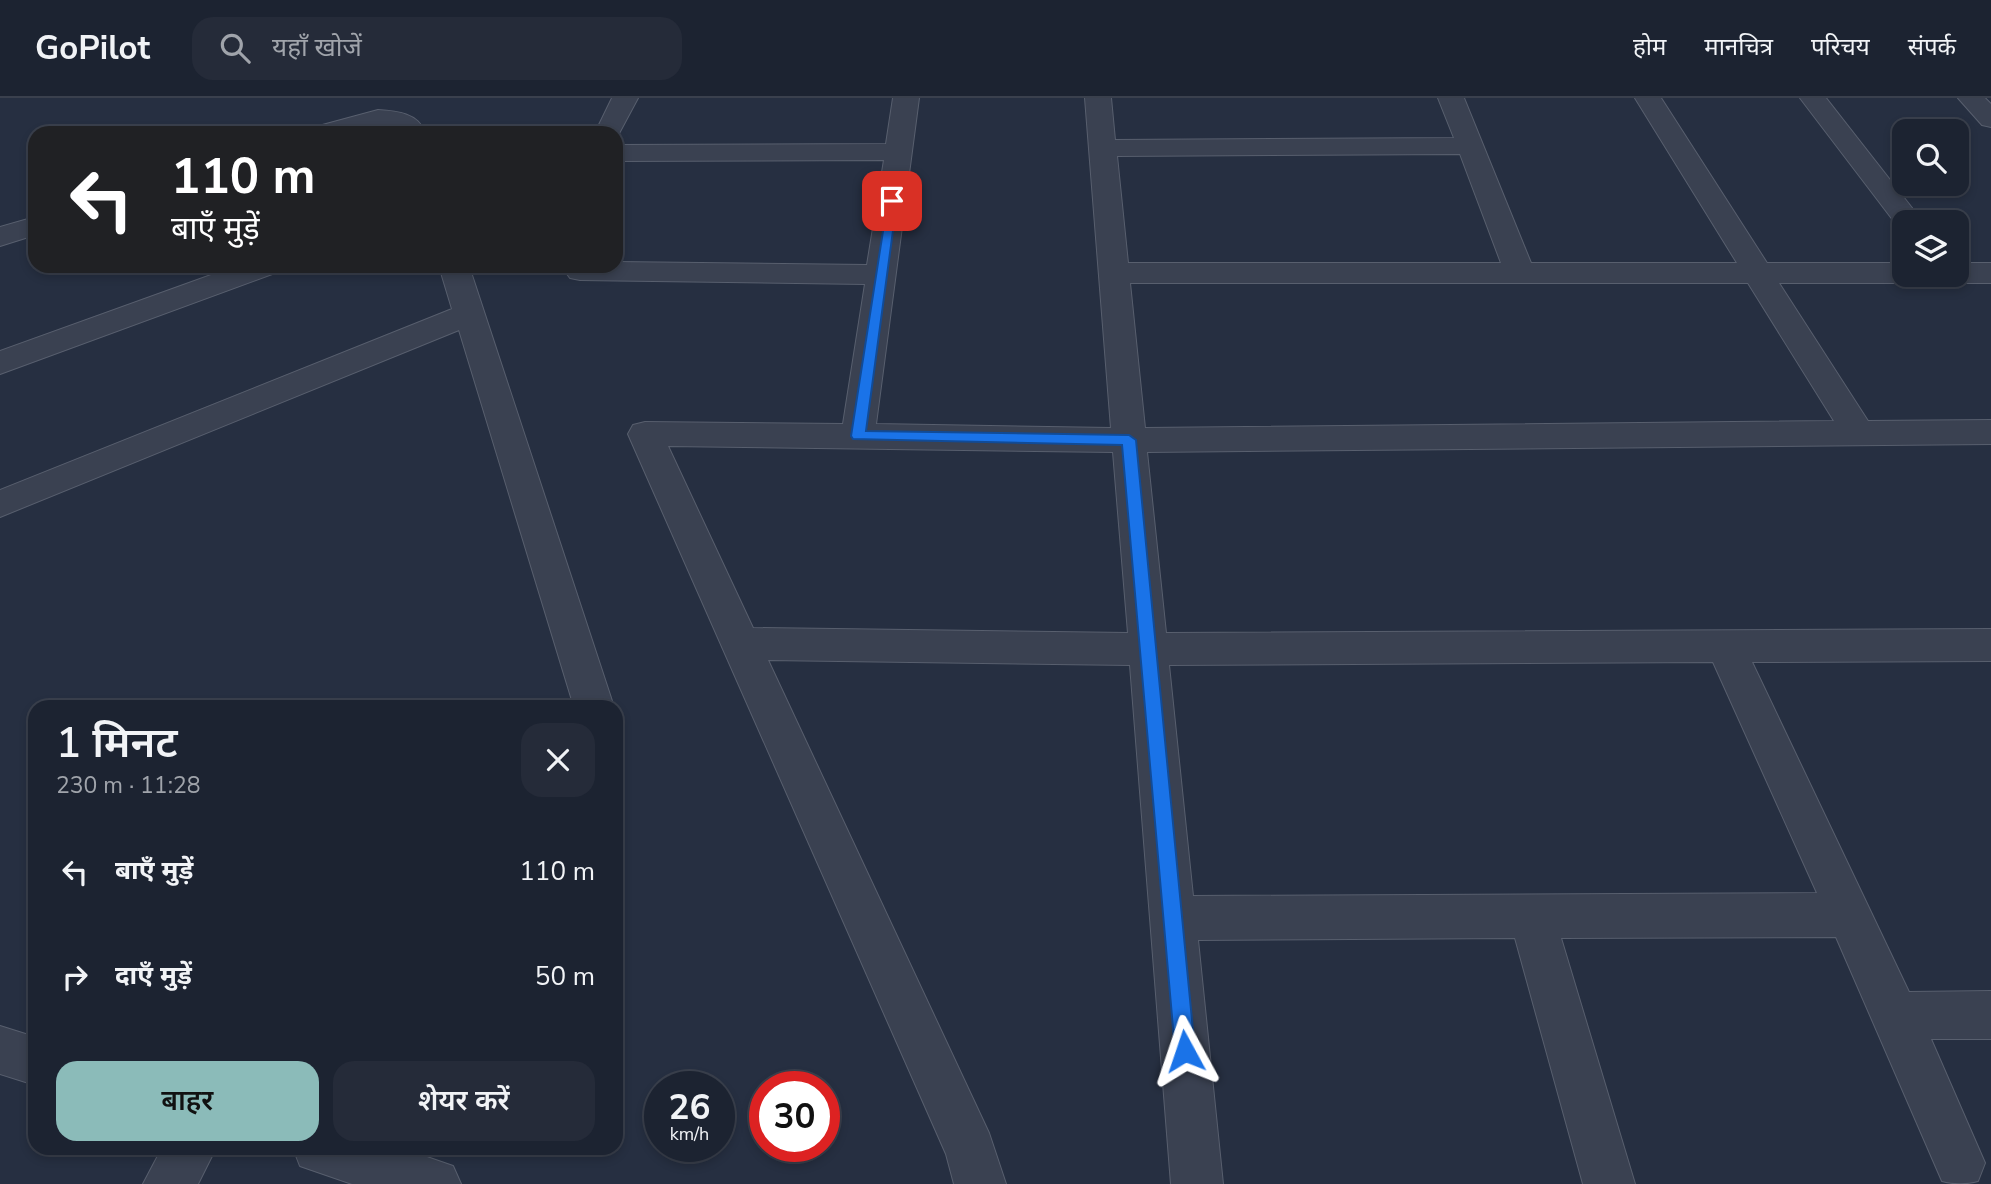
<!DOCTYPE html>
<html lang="hi">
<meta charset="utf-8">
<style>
:root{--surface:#1c2331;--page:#252b39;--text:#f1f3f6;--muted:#a0a4ab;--line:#3a404d;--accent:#8bbbb9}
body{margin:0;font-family:"Nunito Sans","Noto Sans Devanagari",sans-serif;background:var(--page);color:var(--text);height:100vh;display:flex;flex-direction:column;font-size:26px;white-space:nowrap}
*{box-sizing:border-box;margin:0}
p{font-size:23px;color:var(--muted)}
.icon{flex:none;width:38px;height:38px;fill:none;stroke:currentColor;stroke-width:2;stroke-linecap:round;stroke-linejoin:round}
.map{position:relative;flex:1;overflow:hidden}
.side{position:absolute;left:28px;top:602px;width:595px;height:455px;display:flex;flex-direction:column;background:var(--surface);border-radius:21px;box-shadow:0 4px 10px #0003,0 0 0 2px var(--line)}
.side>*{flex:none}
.guide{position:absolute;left:28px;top:28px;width:595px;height:147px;border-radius:21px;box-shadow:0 4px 10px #0003,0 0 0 2px var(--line);background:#202124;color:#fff;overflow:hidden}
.tools{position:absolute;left:1892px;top:21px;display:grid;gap:14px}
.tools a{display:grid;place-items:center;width:77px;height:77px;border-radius:14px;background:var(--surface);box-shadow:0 4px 10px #0003,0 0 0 2px var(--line);font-size:35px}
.speed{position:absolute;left:644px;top:973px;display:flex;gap:14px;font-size:35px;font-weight:700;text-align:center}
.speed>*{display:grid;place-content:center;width:91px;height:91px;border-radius:50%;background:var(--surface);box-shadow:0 4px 10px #0003,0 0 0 2px var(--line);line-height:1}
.speed small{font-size:18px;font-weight:400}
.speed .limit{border:10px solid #d22;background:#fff;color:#111}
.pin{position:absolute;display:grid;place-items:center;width:60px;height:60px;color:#fff;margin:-30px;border-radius:14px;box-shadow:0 4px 10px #0006}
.me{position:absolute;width:77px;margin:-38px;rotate:355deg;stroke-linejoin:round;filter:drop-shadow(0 0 5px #0008)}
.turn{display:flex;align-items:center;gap:24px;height:147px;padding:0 28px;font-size:32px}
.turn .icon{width:91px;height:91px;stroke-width:2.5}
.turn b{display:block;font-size:49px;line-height:60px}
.round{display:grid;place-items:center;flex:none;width:74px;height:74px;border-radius:21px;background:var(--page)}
.headline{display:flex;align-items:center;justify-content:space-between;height:119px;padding:0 28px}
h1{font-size:42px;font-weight:600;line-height:52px}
.button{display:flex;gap:14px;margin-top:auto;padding:14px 28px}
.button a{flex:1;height:80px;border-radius:21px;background:var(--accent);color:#111;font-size:28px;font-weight:600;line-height:80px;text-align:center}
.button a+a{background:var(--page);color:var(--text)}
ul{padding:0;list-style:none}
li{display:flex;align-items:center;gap:21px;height:105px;padding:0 28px}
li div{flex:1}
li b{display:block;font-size:26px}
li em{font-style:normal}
header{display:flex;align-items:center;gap:42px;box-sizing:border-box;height:98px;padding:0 35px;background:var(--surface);border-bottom:2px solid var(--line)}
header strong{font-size:33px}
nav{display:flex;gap:38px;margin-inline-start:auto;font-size:24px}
.search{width:490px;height:63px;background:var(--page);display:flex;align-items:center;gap:18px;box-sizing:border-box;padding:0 24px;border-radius:21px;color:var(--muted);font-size:26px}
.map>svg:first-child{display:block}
</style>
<header>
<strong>GoPilot</strong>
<div class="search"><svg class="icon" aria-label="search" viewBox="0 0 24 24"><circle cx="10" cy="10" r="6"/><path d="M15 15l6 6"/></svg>यहाँ खोजें</div>
<nav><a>होम</a><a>मानचित्र</a><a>परिचय</a><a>संपर्क</a></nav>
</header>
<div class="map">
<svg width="1991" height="1086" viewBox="0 0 1991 1086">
<rect width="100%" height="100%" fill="#262f41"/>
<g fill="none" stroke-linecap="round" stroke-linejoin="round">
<defs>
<path id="minor" d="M612 0H638L616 41V35H595Z
M893 0H919L876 326 1111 330 1085 0H1111L1115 42 1454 40 1438 0H1464L1531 165H1737L1635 0H1661L1767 165H1904V177H1918L1915 182 1904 185H1779L1868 323 1991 322V346L1147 354 1166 535 1991 531V563L1752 564 1909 894 1991 893V941H1931L1985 1065 1978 1083C1967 1086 1953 1086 1942 1083L1836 839 1561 840 1635 1086H1583L1515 840 1198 842 1223 1086H1171L1130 567 768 562 989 1035 1006 1086H954L946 1056 628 336 633 327 645 324 843 326 865 186 580 182 570 180 565 173 568 168H616V164L867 167 884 62 616 63V47L886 46ZM1460 56 1501 165H1128L1117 58ZM1130 185H1748L1834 323 1145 330ZM668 348 1113 354 1128 535 753 530ZM1713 564 1817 795 1193 798 1169 567Z
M1800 0H1826L1923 124H1904V131L1899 130Z
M1958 0H1985L1991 6V29L1982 27Z
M378 12C396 13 419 15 425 35H399L391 28H378L350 35H311L315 29Z
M35 119V137L0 148V129Z
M1956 165H1991V185H1956L1945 182 1942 177H1956Z
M236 168H280L275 175 0 276V253Z
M439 168H469L614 609H574L459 232 0 419V392L452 211Z
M0 928 35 939V987L0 976Z
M162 1050H216L198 1086H143Z
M293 1050H401L453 1068 461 1086H352L300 1068Z"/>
</defs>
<use href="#minor" stroke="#585f6e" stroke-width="2"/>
<use href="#minor" fill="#3a4151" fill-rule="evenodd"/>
</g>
<path fill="#1a73e8" stroke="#114b97" stroke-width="2" d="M888 101 897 103 866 333 1129 337 1136 342 1195 953 1192 960 1185 963 1178 960 1175 953 1122 347 853 341 851 338Z"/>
</svg>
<div class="tools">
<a><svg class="icon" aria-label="search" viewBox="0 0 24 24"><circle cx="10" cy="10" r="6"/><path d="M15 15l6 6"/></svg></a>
<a><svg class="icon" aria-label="layers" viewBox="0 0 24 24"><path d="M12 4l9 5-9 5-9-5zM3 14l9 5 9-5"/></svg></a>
</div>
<div class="speed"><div>26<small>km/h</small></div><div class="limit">30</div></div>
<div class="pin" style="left:892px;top:103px;background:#d93025"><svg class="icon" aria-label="arrive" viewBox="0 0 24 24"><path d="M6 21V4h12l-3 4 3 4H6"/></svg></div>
<svg class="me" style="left:1185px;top:953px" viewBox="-20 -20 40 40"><path d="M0-17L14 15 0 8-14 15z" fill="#1a73e8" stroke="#fff" stroke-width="4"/></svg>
<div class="guide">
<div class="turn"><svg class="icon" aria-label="left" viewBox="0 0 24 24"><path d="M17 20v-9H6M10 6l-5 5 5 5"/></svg><div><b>110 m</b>बाएँ मुड़ें</div></div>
</div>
<section class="side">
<div class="headline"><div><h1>1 मिनट</h1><p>230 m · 11:28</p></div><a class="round"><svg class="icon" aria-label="close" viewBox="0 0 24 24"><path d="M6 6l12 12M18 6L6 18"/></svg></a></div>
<ul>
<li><svg class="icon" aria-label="left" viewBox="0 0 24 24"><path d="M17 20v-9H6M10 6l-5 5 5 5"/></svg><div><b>बाएँ मुड़ें</b></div><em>110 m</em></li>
<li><svg class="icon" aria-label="right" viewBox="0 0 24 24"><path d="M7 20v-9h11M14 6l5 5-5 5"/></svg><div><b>दाएँ मुड़ें</b></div><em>50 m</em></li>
</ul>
<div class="button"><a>बाहर</a><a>शेयर करें</a></div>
</section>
</div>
